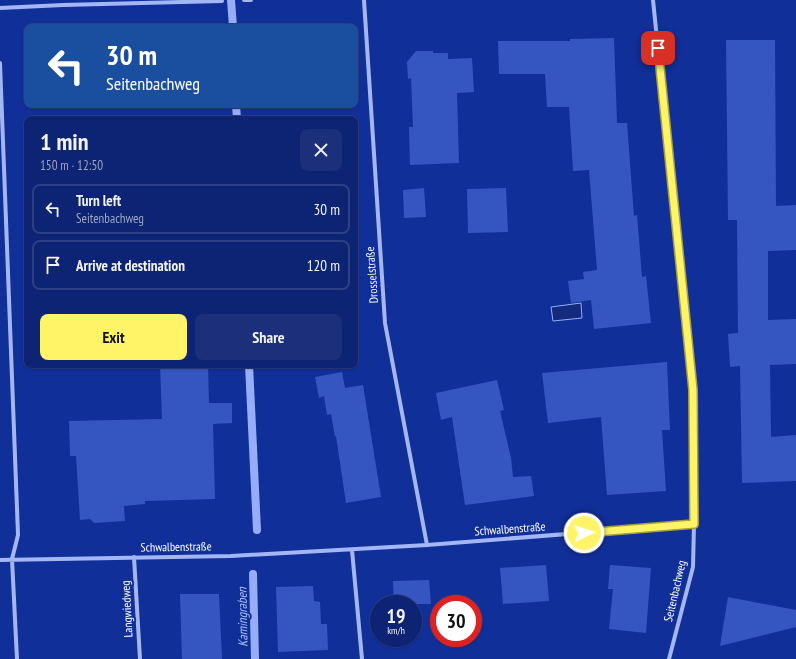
<!DOCTYPE html>
<meta charset="utf-8">
<style>
:root{--surface:#0d2373;--page:#1b2f7b;--text:#f1f3f6;--muted:#9aa4c4;--line:#2d4085;--accent:#fff467}
body{margin:0;font-family:"PT Sans Narrow",sans-serif;background:var(--page);color:var(--text);height:100vh;display:flex;flex-direction:column;font-size:15px;white-space:nowrap}
*{box-sizing:border-box;margin:0}
p{font-size:13px;color:var(--muted)}
.icon{flex:none;width:22px;height:22px;fill:none;stroke:currentColor;stroke-width:2;stroke-linecap:round;stroke-linejoin:round}
.map{position:relative;flex:1;overflow:hidden}
.details{position:absolute;left:24px;top:116px;width:334px;height:252px;display:flex;flex-direction:column;background:var(--surface);border-radius:8px;box-shadow:0 1px 3px #0004,0 0 0 1px var(--line)}
.details>*{flex:none}
.banner{position:absolute;left:24px;top:24px;width:334px;height:84px;border-radius:8px;box-shadow:0 1px 3px #0004,0 0 0 1px var(--line);background:#1a4fa0;color:#fff;overflow:hidden}
.speed{position:absolute;left:370px;top:595px;display:flex;gap:8px;font-size:20px;font-weight:700;text-align:center}
.speed>*{display:grid;place-content:center;width:52px;height:52px;border-radius:50%;background:var(--surface);box-shadow:0 1px 3px #0004,0 0 0 1px var(--line);line-height:1}
.speed small{font-size:10px;font-weight:400}
.speed .limit{border:6px solid #d22;background:#fff;color:#111}
.pin{position:absolute;display:grid;place-items:center;width:34px;height:34px;color:#fff;margin:-17px;border-radius:8px;box-shadow:0 2px 6px #0006}
.me{position:absolute;width:44px;margin:-22px;rotate:86deg;stroke-linejoin:round;filter:drop-shadow(0 0 3px #0008)}
.turn{display:flex;align-items:center;gap:14px;height:84px;padding:0 16px;font-size:18px}
.turn .icon{width:52px;height:52px;stroke-width:2.5}
.turn b{display:block;font-size:28px;line-height:34px}
.round{display:grid;place-items:center;flex:none;width:42px;height:42px;border-radius:8px;background:var(--page)}
.headline{display:flex;align-items:center;justify-content:space-between;height:68px;padding:0 16px}
h1{font-size:24px;font-weight:600;line-height:30px}
.button{display:flex;gap:8px;margin-top:auto;padding:8px 16px}
.button a{flex:1;height:46px;border-radius:8px;background:var(--accent);color:#111;font-size:16px;font-weight:600;line-height:46px;text-align:center}
.button a+a{background:var(--page);color:var(--text)}
ul{padding:0;list-style:none}
li{display:flex;align-items:center;gap:12px;height:50px;margin:0 8px 6px;padding:0 8px;border:2px solid var(--line);border-radius:8px}
li div{flex:1}
li b{display:block;font-size:15px}
li em{font-style:normal}
.map>svg:first-child{display:block}
</style>
<div class="map">
<svg width="796" height="659" viewBox="0 0 796 659">
<rect width="100%" height="100%" fill="#112f99"/>
<path fill="#142b7d" stroke="#95aef7" d="M581 303 582 318 553 321 551 307Z"/>
<g fill="none" stroke-linecap="round" stroke-linejoin="round">
<path stroke="#95aef7" stroke-width="8" d="M231 0 233 27
M236 105 237 119
M249 365 257 530
M253 574 255 659"/>
</g>
<path fill="#3556c0" d="M614 38 617 123H627L634 216 637 215 642 277 646 276 651 323 594 329 591 300 571 303 568 281 584 279 583 272 597 270 589 170 573 171 569 107H547L545 74H499L498 41H570V39Z
M726 40H775L776 206 796 205V250L768 251V320L796 319V364L770 365 771 437 796 435V481L742 483 740 366 730 367 728 334 738 333 737 220H728Z
M416 51H433V53H448V59L472 58 474 92 457 93 459 163 410 165 409 127H413L411 78 408 79 407 62Z
M424 188 426 217 404 218 403 190Z
M506 188 508 232 468 233 467 189Z
M667 362 670 430H662L666 491 607 495 601 417 548 423 542 373Z
M160 365H208L209 403H232V423L213 424 215 499 145 501V504L124 506 125 521 94 523 90 519 80 520 76 456H70L69 421 162 419Z
M342 372 345 388 363 385 381 497 346 503 336 436 335 437 331 414 327 415 324 396 319 398 315 377Z
M497 380 504 410 500 411 511 458 513 477 531 476 534 496 465 505 452 417 441 420 436 393Z
M546 565 549 601 503 604 500 568Z
M610 565 651 568 646 633 609 629 613 589H608Z
M429 580 431 604H394L393 581Z
M313 586 314 601 320 602 321 624H327L328 650 278 652 276 587Z
M180 594H219L222 659H182Z
M728 597 796 610V627L720 646Z"/>
<g fill="none" stroke-linecap="round" stroke-linejoin="round">
<path stroke="#a4b7f4" stroke-width="4" d="M244 0H251
M364 0 385 323 427 545
M653 0 693 390 694 524 693 567 669 659
M0 8 63 5 222 1
M0 63 18 535 12 559 17 659
M352 550 362 659
M134 557 140 659
M0 560 231 556 427 545 694 524"/>
</g>
<g fill="none" stroke-linecap="round" stroke-linejoin="round">
<defs>
<path id="route" d="M584 533 694 524 693 390 658 48"/>
</defs>
<use href="#route" stroke="#a69f43" stroke-width="10"/>
<use href="#route" stroke="#fff467" stroke-width="7"/>
</g>
<g text-anchor="middle" stroke-width="4" stroke-linejoin="round" paint-order="stroke">
<g font-size="12" fill="#fff" stroke="#112f99">
<text transform="translate(372 275) rotate(-94)" y="4">Drosselstraße</text>
<text transform="translate(510 529) rotate(-4)" y="4">Schwalbenstraße</text>
<text transform="translate(176 547) rotate(-1)" y="4">Schwalbenstraße</text>
<text transform="translate(675 591) rotate(-77)" y="4">Seitenbachweg</text>
<text transform="translate(127 609) rotate(-93)" y="4">Langwiedweg</text>
</g>
<g font-size="13" font-style="italic" fill="#b0c2fa" stroke="#112f99">
<text transform="translate(242 617) rotate(-91)" y="5">Kamingraben</text>
</g>
</g>
</svg>
<div class="speed"><div>19<small>km/h</small></div><div class="limit">30</div></div>
<div class="pin" style="left:658px;top:48px;background:#d93025"><svg class="icon" aria-label="arrive" viewBox="0 0 24 24"><path d="M6 21V4h12l-3 4 3 4H6"/></svg></div>
<svg class="me" style="left:584px;top:533px" viewBox="-20 -20 40 40"><circle r="17" fill="#fff467" stroke="#fff" stroke-width="3"/><path d="M0-11L8 9 0 5-8 9z" fill="#fff"/></svg>
<div class="banner">
<div class="turn"><svg class="icon" aria-label="left" viewBox="0 0 24 24"><path d="M17 20v-9H6M10 6l-5 5 5 5"/></svg><div><b>30 m</b>Seitenbachweg</div></div>
</div>
<section class="details">
<div class="headline"><div><h1>1 min</h1><p>150 m · 12:50</p></div><a class="round"><svg class="icon" aria-label="close" viewBox="0 0 24 24"><path d="M6 6l12 12M18 6L6 18"/></svg></a></div>
<ul>
<li><svg class="icon" aria-label="left" viewBox="0 0 24 24"><path d="M17 20v-9H6M10 6l-5 5 5 5"/></svg><div><b>Turn left</b><p>Seitenbachweg</p></div><em>30 m</em></li>
<li><svg class="icon" aria-label="arrive" viewBox="0 0 24 24"><path d="M6 21V4h12l-3 4 3 4H6"/></svg><div><b>Arrive at destination</b></div><em>120 m</em></li>
</ul>
<div class="button"><a>Exit</a><a>Share</a></div>
</section>
</div>
